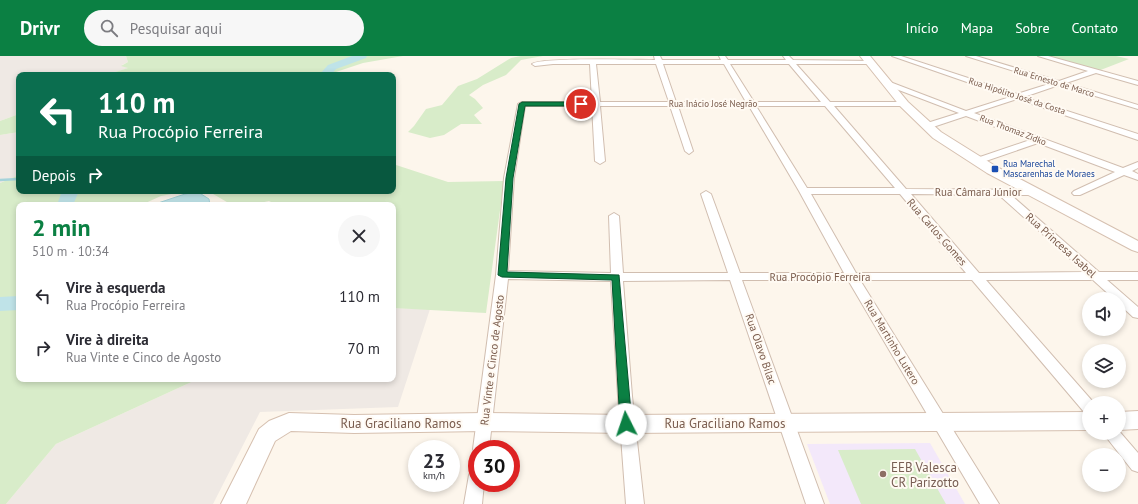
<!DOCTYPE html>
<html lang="pt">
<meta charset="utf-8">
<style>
:root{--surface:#fff;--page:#f7f7f7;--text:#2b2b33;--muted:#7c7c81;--accent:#0b8043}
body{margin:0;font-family:"PT Sans",sans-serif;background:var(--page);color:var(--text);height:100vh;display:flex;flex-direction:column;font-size:15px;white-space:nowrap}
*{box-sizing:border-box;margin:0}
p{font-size:13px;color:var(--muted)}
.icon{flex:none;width:22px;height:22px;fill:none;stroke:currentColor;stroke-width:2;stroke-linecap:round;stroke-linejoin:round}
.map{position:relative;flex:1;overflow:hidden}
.panel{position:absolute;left:16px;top:146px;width:380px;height:180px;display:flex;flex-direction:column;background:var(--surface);border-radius:8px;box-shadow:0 2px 6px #0003}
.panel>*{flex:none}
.guide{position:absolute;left:16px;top:16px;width:380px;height:122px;border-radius:8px;box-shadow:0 2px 6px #0003;background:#0b6e4f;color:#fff;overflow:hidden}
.buttons{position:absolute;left:1082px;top:236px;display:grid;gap:8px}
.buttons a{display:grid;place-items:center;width:44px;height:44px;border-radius:50%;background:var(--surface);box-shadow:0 2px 6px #0003;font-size:20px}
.speed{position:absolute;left:408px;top:384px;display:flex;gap:8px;font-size:20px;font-weight:700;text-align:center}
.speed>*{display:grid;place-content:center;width:52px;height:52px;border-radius:50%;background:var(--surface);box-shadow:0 2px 6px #0003;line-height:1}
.speed small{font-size:10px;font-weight:400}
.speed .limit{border:6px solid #d22;background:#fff;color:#111}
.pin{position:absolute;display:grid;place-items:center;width:34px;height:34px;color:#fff;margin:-17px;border:2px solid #fff;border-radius:50%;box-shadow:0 1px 4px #0007}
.me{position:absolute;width:44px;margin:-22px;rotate:356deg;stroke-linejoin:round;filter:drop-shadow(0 0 3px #0008)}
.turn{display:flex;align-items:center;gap:14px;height:84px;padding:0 16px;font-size:18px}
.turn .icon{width:52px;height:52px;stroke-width:2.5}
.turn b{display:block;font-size:28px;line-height:34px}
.then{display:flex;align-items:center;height:38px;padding:0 16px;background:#0003;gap:8px;font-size:15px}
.round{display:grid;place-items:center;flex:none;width:42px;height:42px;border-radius:21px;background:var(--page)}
.summary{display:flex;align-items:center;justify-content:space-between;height:68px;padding:0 16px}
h1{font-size:24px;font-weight:700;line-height:30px;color:var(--accent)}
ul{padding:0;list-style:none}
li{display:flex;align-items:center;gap:12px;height:52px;padding:0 16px}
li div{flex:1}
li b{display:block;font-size:15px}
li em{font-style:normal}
header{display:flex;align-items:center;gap:24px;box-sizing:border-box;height:56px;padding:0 20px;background:var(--accent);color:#fff}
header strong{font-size:19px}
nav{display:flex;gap:22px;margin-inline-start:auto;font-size:14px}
.search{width:280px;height:36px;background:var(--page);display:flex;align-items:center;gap:10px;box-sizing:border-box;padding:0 14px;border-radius:22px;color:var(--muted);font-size:15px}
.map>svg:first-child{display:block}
</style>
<header>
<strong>Drivr</strong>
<div class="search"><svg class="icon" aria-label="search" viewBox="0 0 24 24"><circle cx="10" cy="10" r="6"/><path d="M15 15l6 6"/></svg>Pesquisar aqui</div>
<nav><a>Início</a><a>Mapa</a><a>Sobre</a><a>Contato</a></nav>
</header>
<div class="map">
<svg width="1138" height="448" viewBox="0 0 1138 448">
<rect width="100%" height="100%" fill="#fdf6ec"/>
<path fill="#efe9e4" d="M0 0H126L128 6 122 9 129 12 106 19H19V58L0 65Z
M19 76V119L0 127V79Z
M393 252 430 253 398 351 260 356 213 448H6L56 388 198 323H393Z"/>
<path fill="#f3e8fa" d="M930 387 965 448H830L807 388Z"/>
<path fill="#d8ecc9" d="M126 0H403L363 7 336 16 335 19H106L128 12 121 10 128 6Z
M521 0H543L521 4 506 19 483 29 469 39 475 43 483 52 474 59 482 68H461L444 79 430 82 408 76 414 70 426 53 442 49 458 30 477 23 511 2Z
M1044 0H1116L1129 3 1098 15Z
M19 58V76L0 79V65Z
M393 108 448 126 504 125 486 257 393 252V149H277L269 145 251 149H232L208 135H393Z
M19 119V135H187L161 140 141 149H19V323H198L56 388 6 448H0V127Z
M915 393 946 448H861L838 394Z"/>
<path fill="#bfe3e8" stroke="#a5d3da" d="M198 136 209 143 210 149H152L185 138Z"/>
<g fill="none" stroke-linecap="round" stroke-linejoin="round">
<path stroke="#a5d3da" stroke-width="2.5" d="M0 124 19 123"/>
<path fill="#bfe3e8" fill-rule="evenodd" d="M352 0H367L366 2 336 13 331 19H319L328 9Z
M62 135H79L73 149H57Z
M19 240V254L0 255V241Z"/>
<defs>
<path id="street" d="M654 0H660L662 4H721L719 0H725L728 4H786L783 0H789L793 4 872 5V7L870 8H796L830 46H907L908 48 904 50H834L906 133 1035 134 1037 136 1032 139H1011L1099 216H1138V224H1107L1138 251V262L1133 261 1119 248V243H1114L1093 224H986L1094 347H1089V358L1084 356 972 224H860L999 448H980L848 224H742L824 448H806L730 224 623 225 632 340 644 448H626L618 340 611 225 508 223 489 393H477V398H475L473 393 496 219 504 122 518 48 522 46H592L590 8H553L535 10 532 8C541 1 636 4 655 4ZM596 8H656L669 46H600ZM663 8H724L746 46H676ZM730 8H789L821 46H754ZM525 50H592L595 105 600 108 605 105 600 50H670L685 95 689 98 693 95 678 50H749L799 135 844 217H740L711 138 706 135 701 138 728 217H623L619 160 614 157 609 160 611 217 508 215 514 122ZM756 50H825L895 132H807ZM811 138H900L966 217H856ZM911 138 999 139 1085 216 979 217Z
M892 0H901L1017 38 1052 27 966 0H976L1059 25 1088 15 1038 0H1048L1138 25V29L1096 17 1066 27 1138 49V53L1059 29 1024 41 1138 78V84L1017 43 974 57 1123 112 1138 106V112L1132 115 1138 118V124L1124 119 1080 139H1074L1072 137 1074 135 1115 116 1038 87 980 107H974L972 105 974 103 1030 84 966 60 930 72H924V68L959 57 883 28 884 26H890L966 55 1010 41Z
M1119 375 1138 397V416L1132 414 1103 377H1119Z
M477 412V427H484L482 448H464L469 419 471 414Z"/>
<path id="secondary" d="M860 0H870L908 46 941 76 997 111 1138 185V196L1132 194 987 117 933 82 900 50Z
M1138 355V373L1119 374V356Z
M1089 356V374L626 377 484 375 354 377 291 375 275 385 246 448H221L259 373 269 365 289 357 354 359 484 357 626 359Z"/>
</defs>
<use href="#street" stroke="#d1beb0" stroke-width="2"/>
<use href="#secondary" stroke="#d6c0b0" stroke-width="2"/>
<use href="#street" fill="#fff" fill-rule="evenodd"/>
<use href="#secondary" fill="#fff" fill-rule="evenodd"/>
</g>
<path fill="#0b8043" stroke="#07532c" d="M522 46H581L584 48 581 50H525L513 122 507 216 619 219 632 368 630 371 626 372 622 371 620 368 612 224 502 221 498 219 506 122 519 48Z"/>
<rect fill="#1a4fb4" stroke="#fffaf3" stroke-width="1.5" x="991" y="109" width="8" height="8" rx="2"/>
<circle fill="#8d6e63" stroke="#fffaf3" stroke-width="1.5" cx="883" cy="418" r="4"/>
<g text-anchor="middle" stroke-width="4" stroke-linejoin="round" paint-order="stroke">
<g font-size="9" fill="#7a5c4d" stroke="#fffaf3">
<text transform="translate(1054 26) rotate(17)" y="3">Rua Ernesto de Marco</text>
<text transform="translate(1017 40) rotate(18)" y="3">Rua Hipólito José da Costa</text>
<text x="713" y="51">Rua Inácio José Negrão</text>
<text transform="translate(1013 74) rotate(21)" y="3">Rua Thomaz Zidko</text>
</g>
<g font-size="9" fill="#164399" stroke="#fffaf3" text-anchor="start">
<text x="1003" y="111">Rua Marechal<tspan x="1003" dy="10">Mascarenhas de Moraes</tspan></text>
</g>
<g font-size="11" fill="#7a5c4d" stroke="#fffaf3">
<text x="978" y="140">Rua Câmara Júnior</text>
<text transform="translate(937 176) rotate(49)" y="4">Rua Carlos Gomes</text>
<text transform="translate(1061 189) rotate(42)" y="4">Rua Princesa Isabel</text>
<text x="820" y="225">Rua Procópio Ferreira</text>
<text transform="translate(892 286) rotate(59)" y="4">Rua Martinho Lutero</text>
<text transform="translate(761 293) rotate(71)" y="4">Rua Olavo Bilac</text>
<text transform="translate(492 304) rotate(-83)" y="4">Rua Vinte e Cinco de Agosto</text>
</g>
<g font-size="13" fill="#7a5c4d" stroke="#fffaf3">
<text x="401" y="372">Rua Graciliano Ramos</text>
<text x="725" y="372">Rua Graciliano Ramos</text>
</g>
<g font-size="13" fill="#785e54" stroke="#fffaf3" text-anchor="start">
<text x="891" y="416">EEB Valesca<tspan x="891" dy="15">CR Parizotto</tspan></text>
</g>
</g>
</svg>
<div class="buttons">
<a><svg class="icon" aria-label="sound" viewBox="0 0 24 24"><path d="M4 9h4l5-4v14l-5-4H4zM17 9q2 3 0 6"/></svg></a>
<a><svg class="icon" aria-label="layers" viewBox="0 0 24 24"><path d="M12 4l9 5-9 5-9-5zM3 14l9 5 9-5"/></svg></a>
<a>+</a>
<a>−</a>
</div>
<div class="speed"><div>23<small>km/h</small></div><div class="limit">30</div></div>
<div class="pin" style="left:581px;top:48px;background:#d93025"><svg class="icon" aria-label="arrive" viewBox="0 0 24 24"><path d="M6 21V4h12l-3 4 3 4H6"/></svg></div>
<svg class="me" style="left:626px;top:368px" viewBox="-20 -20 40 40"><circle r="19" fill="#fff"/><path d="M0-13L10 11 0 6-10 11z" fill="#0b8043"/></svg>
<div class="guide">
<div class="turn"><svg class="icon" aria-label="left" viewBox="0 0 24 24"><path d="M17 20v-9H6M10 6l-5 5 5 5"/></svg><div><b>110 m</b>Rua Procópio Ferreira</div></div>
<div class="then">Depois<svg class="icon" aria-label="right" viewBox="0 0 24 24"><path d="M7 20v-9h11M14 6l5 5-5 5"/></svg></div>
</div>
<section class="panel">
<div class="summary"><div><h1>2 min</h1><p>510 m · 10:34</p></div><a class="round"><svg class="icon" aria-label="close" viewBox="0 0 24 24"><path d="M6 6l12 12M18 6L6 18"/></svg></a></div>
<ul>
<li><svg class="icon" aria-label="left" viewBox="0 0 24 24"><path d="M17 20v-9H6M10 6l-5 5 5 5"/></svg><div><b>Vire à esquerda</b><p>Rua Procópio Ferreira</p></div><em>110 m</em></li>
<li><svg class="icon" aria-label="right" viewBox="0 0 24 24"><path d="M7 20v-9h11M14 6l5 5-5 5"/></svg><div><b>Vire à direita</b><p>Rua Vinte e Cinco de Agosto</p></div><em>70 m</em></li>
</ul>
</section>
</div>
